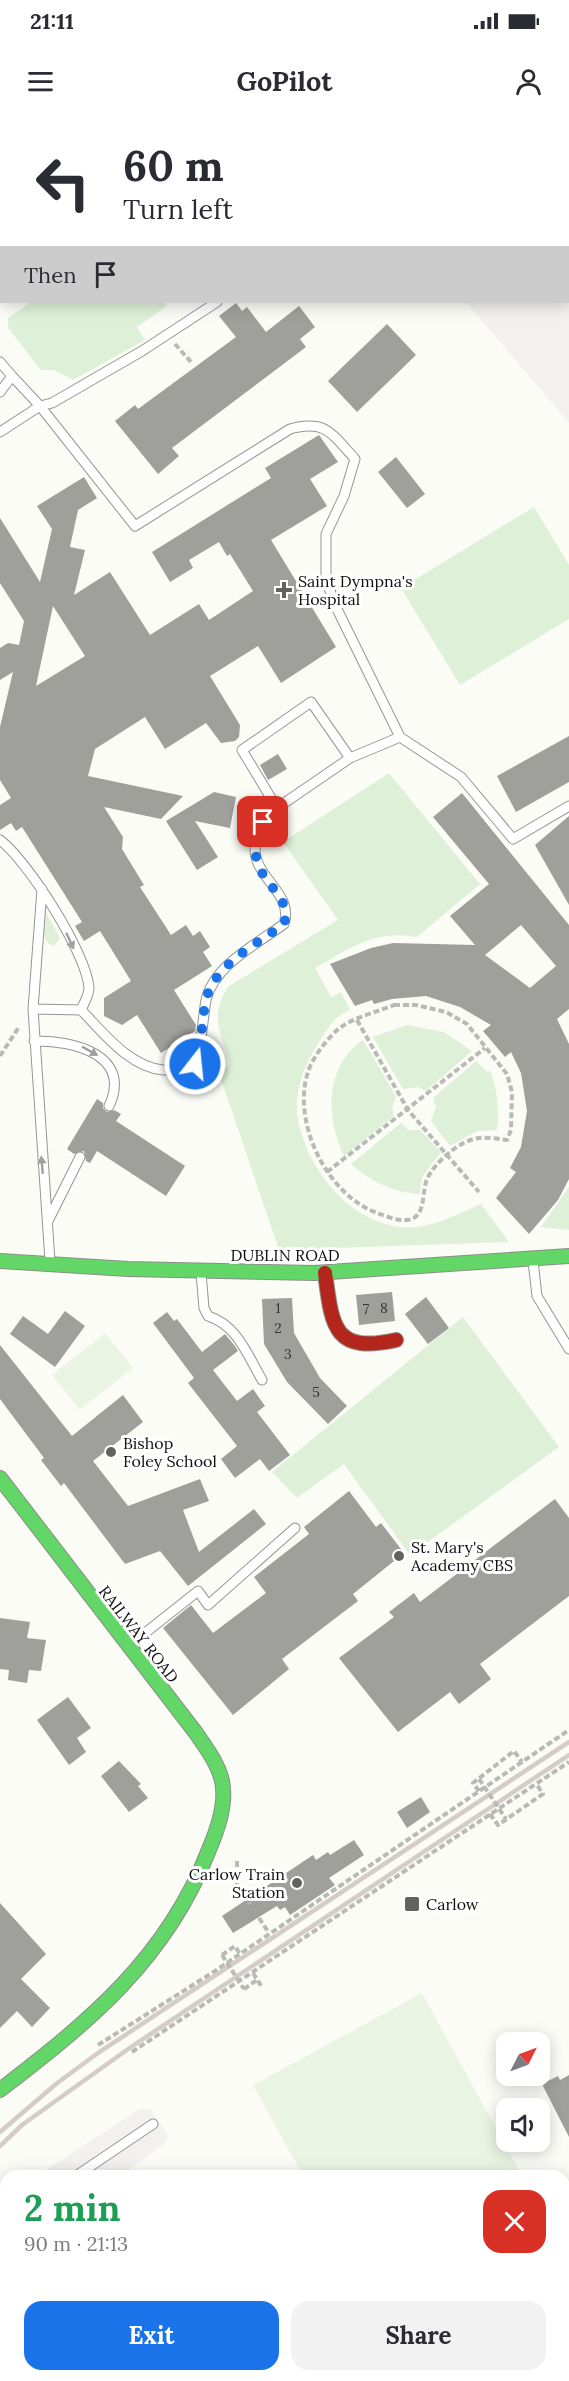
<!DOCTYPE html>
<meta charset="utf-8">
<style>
:root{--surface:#fff;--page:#f2f2f3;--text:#2b2b33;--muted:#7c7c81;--accent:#1a73e8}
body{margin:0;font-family:Lora,serif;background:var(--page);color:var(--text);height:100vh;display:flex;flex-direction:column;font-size:22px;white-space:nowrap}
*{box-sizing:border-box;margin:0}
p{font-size:20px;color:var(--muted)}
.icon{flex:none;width:33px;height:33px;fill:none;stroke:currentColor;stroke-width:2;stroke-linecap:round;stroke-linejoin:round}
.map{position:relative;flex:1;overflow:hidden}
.details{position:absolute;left:0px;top:2050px;width:570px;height:212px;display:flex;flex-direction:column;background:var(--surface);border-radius:18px 18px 0 0;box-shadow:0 3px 15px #0003}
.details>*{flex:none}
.banner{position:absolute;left:0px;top:0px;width:570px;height:183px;box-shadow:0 3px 15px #0003;background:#fff;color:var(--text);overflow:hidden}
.needle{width:39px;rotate:48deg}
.controls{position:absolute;left:496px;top:1912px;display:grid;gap:12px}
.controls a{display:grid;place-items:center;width:54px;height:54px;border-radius:12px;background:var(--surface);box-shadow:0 3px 15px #0003;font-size:30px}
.pin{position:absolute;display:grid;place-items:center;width:51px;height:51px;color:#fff;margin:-26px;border-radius:12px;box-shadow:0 3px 9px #0006}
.me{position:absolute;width:66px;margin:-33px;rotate:16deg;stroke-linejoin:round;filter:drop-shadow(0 0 4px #0008)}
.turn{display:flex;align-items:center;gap:21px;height:126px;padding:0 24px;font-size:27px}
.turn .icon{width:78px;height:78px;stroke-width:2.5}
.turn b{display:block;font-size:42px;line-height:51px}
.then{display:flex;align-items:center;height:57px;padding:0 24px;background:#0003;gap:12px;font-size:22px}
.round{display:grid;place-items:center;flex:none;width:63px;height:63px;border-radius:18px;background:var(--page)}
.overview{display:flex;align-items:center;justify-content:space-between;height:102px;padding:0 24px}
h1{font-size:36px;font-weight:700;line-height:45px;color:#1e9e55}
.button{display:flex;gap:12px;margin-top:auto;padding:12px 24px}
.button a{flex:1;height:69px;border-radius:18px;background:var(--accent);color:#fff;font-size:24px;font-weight:700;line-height:69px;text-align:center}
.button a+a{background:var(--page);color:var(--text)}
.status{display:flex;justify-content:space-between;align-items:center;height:42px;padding:0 30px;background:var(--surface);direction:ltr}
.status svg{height:16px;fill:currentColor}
header{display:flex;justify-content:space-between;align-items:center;height:78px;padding:0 24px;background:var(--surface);font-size:27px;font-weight:700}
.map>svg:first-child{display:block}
</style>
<div class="status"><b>21:11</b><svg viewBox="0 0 49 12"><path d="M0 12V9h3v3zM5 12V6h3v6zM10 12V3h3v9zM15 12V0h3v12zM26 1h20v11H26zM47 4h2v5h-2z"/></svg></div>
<header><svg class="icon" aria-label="menu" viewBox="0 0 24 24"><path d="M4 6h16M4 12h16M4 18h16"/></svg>GoPilot<svg class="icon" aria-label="person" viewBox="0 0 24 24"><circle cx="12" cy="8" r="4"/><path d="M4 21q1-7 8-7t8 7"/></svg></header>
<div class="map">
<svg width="569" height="2261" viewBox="0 0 569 2261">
<rect width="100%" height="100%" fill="#fbfcf6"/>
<path fill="#f3f0f0" d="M569 37V303L466 182H568Z
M140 1989H150L168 2016 165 2023 120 2056H36Z"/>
<path fill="#def0d8" d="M31 182H164L167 186 137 207 145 220 73 260 54 250H41L8 208V198Z
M534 387 569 445V499L460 565 401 468Z
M389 653 480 764 417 817C375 809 350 828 315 848L331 877 341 872 350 890C335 895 327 910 319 922 305 943 293 974 298 1000 309 1054 356 1112 417 1107 439 1104 460 1093 481 1084L509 1122 279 1130 219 953 230 944C221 912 208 896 229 866L338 800 283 722Z
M45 791 60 818 54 826C40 822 43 803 45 791Z
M407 905 444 912 472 931 426 971 418 967 403 969 373 917Z
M363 920 396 976 392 988 394 996 344 1036C326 999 324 946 363 920Z
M476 941 486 951H490C498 969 499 990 497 1010L477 1011 450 1026 431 1001 436 986 433 978Z
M401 1003 409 1010H420L441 1032 422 1057 420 1074C394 1073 370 1061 351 1044Z
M569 1067V1110L541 1107Z
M463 1197 559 1327 410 1435 344 1344 297 1378 272 1352Z
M566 2141 569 2149V2261H430L427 2256H564Z"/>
<path fill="#e9f4e2" d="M105 1213 133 1248 80 1290 52 1255Z
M422 1873 522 2056H303L253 1965Z"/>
<path fill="#9f9f9b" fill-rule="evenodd" d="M236 183 242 191 247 187 266 212 299 186 315 207 300 219 306 227 172 328 179 336 158 354 115 301 135 285 138 289 236 217 219 196Z
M387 204 416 235 357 292 328 261Z
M319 315 338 342 310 359 327 386 271 420 336 527 281 563 258 526 210 556 240 605 239 617 235 621 221 623 206 603 165 629 145 597 95 629 88 656 183 676 161 699 104 687 123 717 122 729 144 765 140 767 171 815 186 805 193 816 200 811 210 827 203 832 212 846 174 870 196 905 195 911 161 933 137 895 122 905 104 896V878L131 861 100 811 84 821 75 806 82 802 22 707 16 711 11 703 0 710V685L11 678 0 660V607L13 552 0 560V528L8 523 19 525 24 501 0 463V398L40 462 52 409 37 386 84 357 97 378 78 390 70 427 85 430 74 475 110 452 150 515 199 484 209 500 253 471 230 434 227 436 219 422 189 440 193 448 170 462 152 432 271 358 265 348ZM53 486 85 536 36 566Z
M396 337 425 374 407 388 378 352Z
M569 616V662L516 692 497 656Z
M278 634 287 649 268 660 260 645Z
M214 672 236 677 230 708 195 701 218 737 197 750 166 701Z
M462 673 569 805V889L557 899 569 924V1059L558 1080 529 1114 496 1078 516 1052 510 1048 521 1027 527 991 521 953 511 932 505 937 483 911 491 905 460 887 426 876 392 879 374 884 372 880 355 886 330 844 371 828 393 823 475 825 450 796 489 764 433 697ZM521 805 556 846 530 868 485 835Z
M569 696V785L535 725Z
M97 979 103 983V988L107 992 114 990 121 994 116 1001 185 1046 166 1076 97 1031 90 1043 86 1041 84 1031 74 1034 67 1029Z
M392 1172 395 1201 359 1205 356 1175Z
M426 1177 449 1208 428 1224 405 1194Z
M292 1178 294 1213 320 1258 347 1286 328 1304 287 1262 264 1224 262 1179Z
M65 1191 85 1206 55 1247 10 1214 23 1196 48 1214Z
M167 1192 174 1201 177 1199 202 1232 225 1214 235 1226 238 1231 213 1250 237 1281 253 1269 265 1286 257 1292 290 1335 269 1351 260 1339 235 1358 221 1339 237 1326 188 1263 194 1258 153 1203Z
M0 1225 72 1316 123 1275 143 1302 93 1341 128 1386 200 1359 209 1381 183 1390 199 1432 254 1389 266 1404 188 1466 160 1431 125 1444 64 1363 61 1366 41 1340 44 1338 0 1279Z
M349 1371 376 1407 381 1403 404 1433 353 1474 358 1481 282 1539 289 1549 233 1595 163 1508 191 1485 213 1513 266 1473 254 1457 309 1414 304 1407Z
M555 1379 569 1398V1476L480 1544 491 1559 459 1584 450 1572 398 1612 339 1538 394 1497 389 1492 414 1473 420 1482Z
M0 1498 30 1502 27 1518 46 1520 41 1551 29 1550 27 1563 8 1560 9 1550 0 1549Z
M68 1577 91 1608 77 1618 86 1632 69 1645 37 1600Z
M119 1641 141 1664 138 1666 148 1678 129 1692 101 1656Z
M421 1677 430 1692 407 1708 397 1692Z
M354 1720 364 1735 329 1758 335 1765 290 1795 285 1787 280 1790 277 1786 233 1813 222 1796 313 1735 316 1740 328 1732 330 1735Z
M0 1783 46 1834 21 1859 50 1888 32 1907 17 1891 0 1908Z
M569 1955V2017L542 1964 558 1956 560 1960Z"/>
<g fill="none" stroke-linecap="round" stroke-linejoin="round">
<defs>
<path id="lane" d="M176 2 177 0
M0 100 2 99
M0 242 12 256 0 272
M12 256 40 286 135 406 290 309C326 299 332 314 355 339L344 376 326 414V460L337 489 400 617
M0 312 40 286 52 283 142 231 217 182
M350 638 400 617 461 657 513 719 569 686
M0 720C28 741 87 834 89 868 89 875 84 883 81 890
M42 769 33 889 50 1141
M33 889 81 890C103 912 129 947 163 950 172 951 186 946 195 944 203 919 202 903 206 880 214 845 257 824 284 804 298 762 218 749 277 688L242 630 311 582 350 638 277 688
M34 921C73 920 133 935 109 986
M48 1101 80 1037
M533 1141 537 1176 569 1229
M201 1153 204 1188 208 1196C237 1205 247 1234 262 1260
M130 1525 198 1471 208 1485 295 1408
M76 2056 153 2004
M0 2109 6 2104"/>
<path id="street" d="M436 2 438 0"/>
<path id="fast" d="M0 1141 128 1149 314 1153 569 1136
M0 1358 196 1613C206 1628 218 1643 222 1661 227 1684 217 1711 208 1732 166 1839 89 1902 0 1970"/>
<path id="jam" d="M325 1153C332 1206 333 1234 396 1220"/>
</defs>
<use href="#lane" stroke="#969694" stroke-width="11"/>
<use href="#street" stroke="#969694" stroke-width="22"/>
<use href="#fast" stroke="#8c8d8a" stroke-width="16"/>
<use href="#jam" stroke="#8c8d8a" stroke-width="16"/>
<path stroke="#b9b9b8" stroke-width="4" stroke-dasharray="6 3" stroke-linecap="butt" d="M0 71V65
M568 91 569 92
M175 224 191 242
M394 885H416L446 892 467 904 507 954 512 972 511 1010 507 1020C498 1019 488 1017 479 1018 460 1020 435 1042 427 1059 421 1073 427 1098 407 1100 398 1101 388 1097 380 1094 329 1078 291 1004 308 952 313 937 325 922 336 911 350 898 377 892 394 885Z
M357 900 408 990 479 1072
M0 936 19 907
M327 1052 485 928
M479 1671 473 1663 514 1631 522 1642
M490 1694 498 1705 543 1674 537 1665
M237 1741V1765L250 1784
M259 1798 269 1813
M222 1835 235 1826 240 1834
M253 1853 262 1867
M244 1869 257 1860
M98 1925 215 1851 569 1610
M132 1932 569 1642"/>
<use href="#lane" stroke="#fefffe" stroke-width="9"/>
<use href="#street" stroke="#fefffe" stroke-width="20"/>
<use href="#fast" stroke="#63d668" stroke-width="14"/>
<use href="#jam" stroke="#b3261e" stroke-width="14"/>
<path stroke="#d6ccc7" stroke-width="4.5" d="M0 2012 56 1964 98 1933 569 1622
M0 2026 22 2005 131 1927 569 1635"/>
<path stroke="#b9b9b8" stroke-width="4" stroke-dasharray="6 3" stroke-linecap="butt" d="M479 1659 506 1699
M222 1835 244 1869"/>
</g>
<defs><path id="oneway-solid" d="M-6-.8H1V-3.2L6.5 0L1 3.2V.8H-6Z" transform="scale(1.5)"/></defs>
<g fill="#9f9f9f">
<use href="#oneway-solid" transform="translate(70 821) rotate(65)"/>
<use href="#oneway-solid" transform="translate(90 931) rotate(29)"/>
<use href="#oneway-solid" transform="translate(42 1045) rotate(-95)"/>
</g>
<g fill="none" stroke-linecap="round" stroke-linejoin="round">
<path stroke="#1a73e8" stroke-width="10" stroke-dasharray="0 18" d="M195 944C203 920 201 903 206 880 214 845 257 824 284 804 296 768 235 759 263 702"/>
</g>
<g fill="#626360" stroke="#fff" stroke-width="2">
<path d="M281 461h6v6h6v6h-6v6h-6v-6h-6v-6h6z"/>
<circle cx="111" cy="1332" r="6"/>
<circle cx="399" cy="1436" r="6"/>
<circle cx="297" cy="1763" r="6"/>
<rect x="404" y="1776" width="16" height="16" rx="3"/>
</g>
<g text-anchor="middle" stroke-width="6" stroke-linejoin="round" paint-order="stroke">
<g font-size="14" fill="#343433">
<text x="278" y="1193">1</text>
<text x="384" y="1193">8</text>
<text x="366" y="1194">7</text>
<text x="278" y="1213">2</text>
<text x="288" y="1239">3</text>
<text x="316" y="1277">5</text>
</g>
<g font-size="16" fill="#101010" stroke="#fff" text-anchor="start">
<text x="298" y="467">Saint Dympna's<tspan x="298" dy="18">Hospital</tspan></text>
<text x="123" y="1329">Bishop<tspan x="123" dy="18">Foley School</tspan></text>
<text x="411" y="1433">St. Mary's<tspan x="411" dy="18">Academy CBS</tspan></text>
<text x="285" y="1760" text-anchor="end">Carlow Train<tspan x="285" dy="18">Station</tspan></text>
<text x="426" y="1790">Carlow</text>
</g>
<g font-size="16" fill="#101010" stroke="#fff">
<text x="285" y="1141">DUBLIN ROAD</text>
<text transform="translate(139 1514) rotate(52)" y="6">RAILWAY ROAD</text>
</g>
</g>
</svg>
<div class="controls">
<a><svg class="needle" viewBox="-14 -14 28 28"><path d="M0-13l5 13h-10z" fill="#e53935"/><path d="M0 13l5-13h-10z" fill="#7c7c81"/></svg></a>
<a><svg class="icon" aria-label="sound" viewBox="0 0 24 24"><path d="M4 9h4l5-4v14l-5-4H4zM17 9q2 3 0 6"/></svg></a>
</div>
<div class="pin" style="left:263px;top:702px;background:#d93025"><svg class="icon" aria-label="arrive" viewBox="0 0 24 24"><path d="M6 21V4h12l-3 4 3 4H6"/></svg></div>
<svg class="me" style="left:195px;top:944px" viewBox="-20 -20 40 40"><circle r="17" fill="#1a73e8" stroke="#fff" stroke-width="3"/><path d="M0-11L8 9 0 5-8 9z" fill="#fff"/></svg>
<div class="banner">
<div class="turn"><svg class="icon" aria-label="left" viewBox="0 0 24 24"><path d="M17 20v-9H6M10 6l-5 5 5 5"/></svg><div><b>60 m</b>Turn left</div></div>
<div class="then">Then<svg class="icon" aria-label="arrive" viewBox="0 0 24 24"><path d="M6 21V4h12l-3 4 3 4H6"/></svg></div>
</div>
<section class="details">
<div class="overview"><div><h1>2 min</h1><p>90 m · 21:13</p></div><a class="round" style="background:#d93025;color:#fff"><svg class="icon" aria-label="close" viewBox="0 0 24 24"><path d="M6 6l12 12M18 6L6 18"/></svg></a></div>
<div class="button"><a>Exit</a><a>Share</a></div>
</section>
</div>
